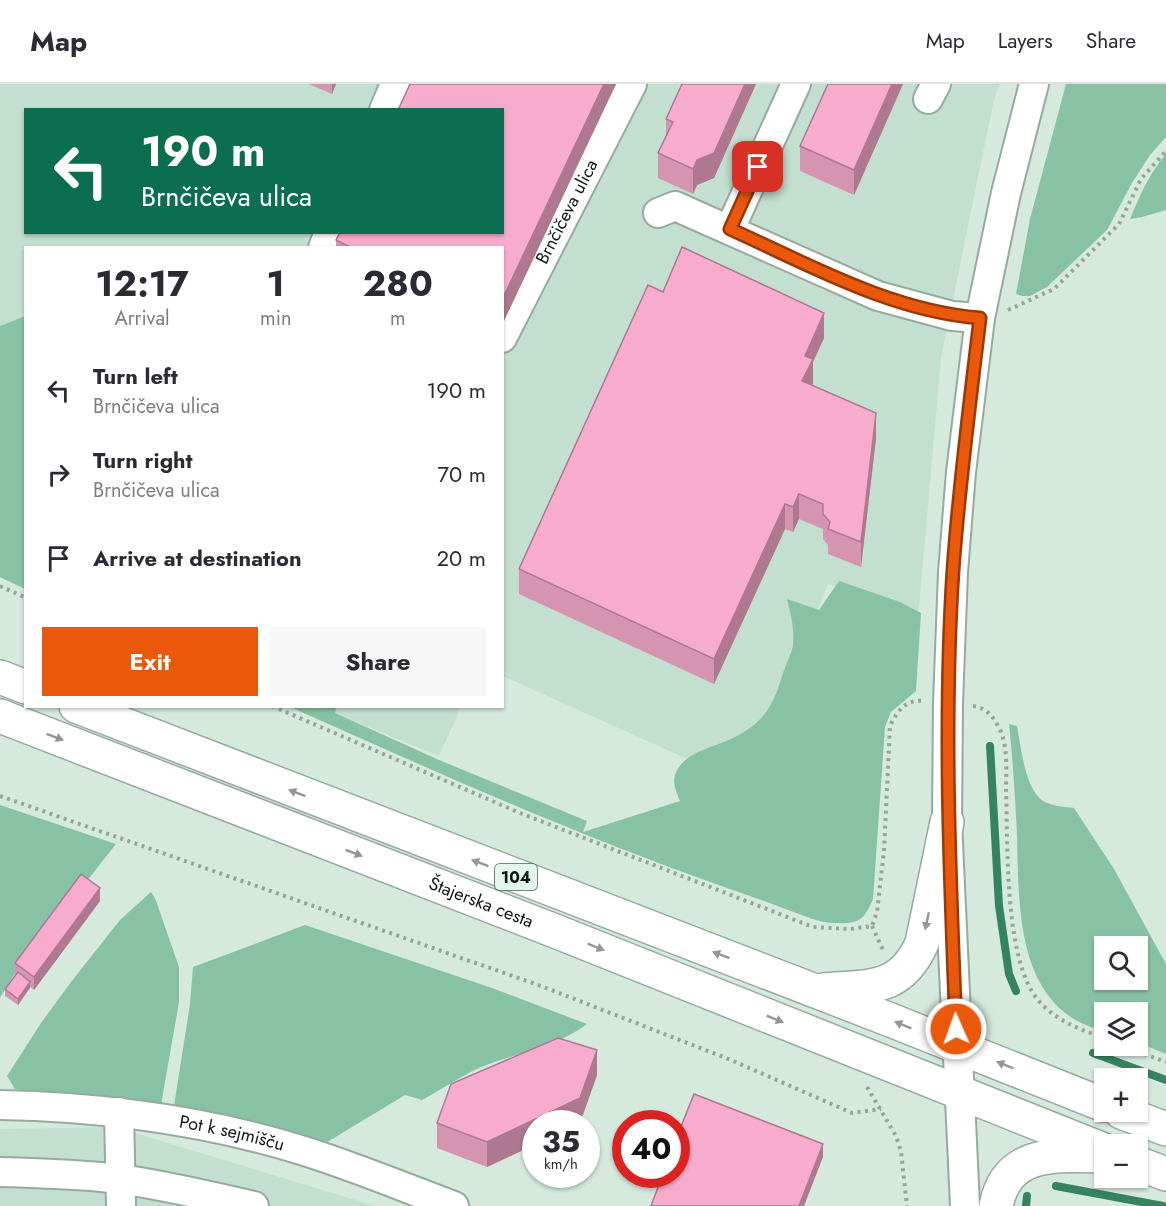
<!DOCTYPE html>
<meta charset="utf-8">
<style>
:root{--surface:#fff;--page:#f7f7f7;--text:#2b2b33;--muted:#7c7c81;--line:#e1e1e2;--accent:#ea580c}
body{margin:0;font-family:Jost,sans-serif;background:var(--page);color:var(--text);height:100vh;display:flex;flex-direction:column;font-size:22px;white-space:nowrap}
*{box-sizing:border-box;margin:0}
p{font-size:20px;color:var(--muted)}
.icon{flex:none;width:33px;height:33px;fill:none;stroke:currentColor;stroke-width:2;stroke-linecap:round;stroke-linejoin:round}
.map{position:relative;flex:1;overflow:hidden}
.sheet{position:absolute;left:24px;top:162px;width:480px;height:462px;display:flex;flex-direction:column;background:var(--surface);border-radius:0px;box-shadow:0 2px 4px #0004}
.sheet>*{flex:none}
.banner{position:absolute;left:24px;top:24px;width:480px;height:126px;border-radius:0px;box-shadow:0 2px 4px #0004;background:#0b6e4f;color:#fff;overflow:hidden}
.buttons{position:absolute;left:1094px;top:852px;display:grid;gap:12px}
.buttons a{display:grid;place-items:center;width:54px;height:54px;border-radius:0px;background:var(--surface);box-shadow:0 2px 4px #0004;font-size:30px}
.speed{position:absolute;left:522px;top:1026px;display:flex;gap:12px;font-size:30px;font-weight:700;text-align:center}
.speed>*{display:grid;place-content:center;width:78px;height:78px;border-radius:50%;background:var(--surface);box-shadow:0 2px 4px #0004;line-height:1}
.speed small{font-size:15px;font-weight:400}
.speed .limit{border:9px solid #d22;background:#fff;color:#111}
.pin{position:absolute;display:grid;place-items:center;width:51px;height:51px;color:#fff;margin:-26px;border-radius:12px;box-shadow:0 3px 9px #0006}
.me{position:absolute;width:66px;margin:-33px;rotate:358deg;stroke-linejoin:round;filter:drop-shadow(0 0 4px #0008)}
.turn{display:flex;align-items:center;gap:21px;height:126px;padding:0 18px;font-size:27px}
.turn .icon{width:78px;height:78px;stroke-width:2.5}
.turn b{display:block;font-size:42px;line-height:51px}
.eta{display:flex;justify-content:space-evenly;align-items:center;height:102px;text-align:center}
.eta b{font-size:36px;font-weight:700;line-height:42px}
.primary-button{display:flex;gap:12px;margin-top:auto;padding:12px 18px}
.primary-button a{flex:1;height:69px;border-radius:0px;background:var(--accent);color:#fff;font-size:24px;font-weight:700;line-height:69px;text-align:center}
.primary-button a+a{background:var(--page);color:var(--text)}
ul{padding:0;list-style:none}
li{display:flex;align-items:center;gap:18px;height:84px;padding:0 18px}
li div{flex:1}
li b{display:block;font-size:22px}
li em{font-style:normal}
header{display:flex;align-items:center;gap:36px;box-sizing:border-box;height:84px;padding:0 30px;background:var(--surface);border-bottom:2px solid var(--line)}
header strong{font-size:28px}
nav{display:flex;gap:33px;margin-inline-start:auto;font-size:21px}
.map>svg:first-child{display:block}
</style>
<header>
<strong>Map</strong>
<nav><a>Map</a><a>Layers</a><a>Share</a></nav>
</header>
<div class="map">
<svg width="1166" height="1122" viewBox="0 0 1166 1122">
<rect width="100%" height="100%" fill="#d5e9dd"/>
<path fill="#c3dfcf" fill-rule="evenodd" d="M0 0H1000L994 15 941 274 918 534 828 500 745 701 503 592 502 164H26L25 232 0 242ZM26 26H502V148H26Z
M337 623H461L439 672 334 629Z
M115 1043 375 1122H0V1045Z"/>
<path fill="#88c2a4" fill-rule="evenodd" d="M1066 0H1166V53L1150 71 1132 99 1107 146 1047 203 1030 212H1022L1016 210 1030 135Z
M1166 70V126L1142 133 1130 135C1140 111 1149 90 1166 70Z
M25 232H26L25 505 0 493V242Z
M839 497 900 518 921 529 916 607 891 628 885 643 873 815C864 837 858 840 835 839 819 839 803 831 788 826 768 818 747 811 727 804 578 752 434 687 290 623H337L335 629 439 676 587 737 583 748 680 717C676 707 671 697 677 686 688 667 715 663 733 654 762 639 773 624 782 592 785 583 789 574 792 566 796 550 791 531 787 515L819 526Z
M1009 640 1017 642C1021 662 1025 708 1045 718 1053 722 1065 723 1074 724L1114 785 1166 880V970L1137 958V928H1104V947C1015 926 1019 822 1017 750 1015 713 1013 676 1009 640ZM1104 862H1137V896H1104Z
M0 721 116 760 90 793 79 804 14 891 0 914Z
M151 808 155 814 179 883V918L161 1021 15 1005 7 992 41 939 71 898 120 836Z
M305 841 492 904 587 940C555 964 515 969 479 984 459 993 441 1006 422 1016L405 1011 324 1060 174 1022 190 920 193 883Z"/>
<g fill="none" stroke-linecap="round" stroke-linejoin="round">
<path stroke="#368360" stroke-width="8" d="M990 662 999 822 1009 890 1016 907
M1093 969 1166 996
M1056 1102 1163 1122
M1026 1122 1027 1112"/>
<defs>
<g id="minor">
<path d="M928 15 936 0"/>
<path d="M384 26 395 0"/>
<path d="M658 129 675 122 878 212 952 232 980 234"/>
<path d="M730 145 796 0"/>
<path d="M323 164 329 148"/>
<path id="s1" d="M502 254 632 0"/>
<path id="s2" d="M0 1021C101 1023 204 1036 301 1066 353 1082 403 1103 454 1122"/>
<path d="M119 1028 121 1122"/>
<path d="M0 1088C40 1089 79 1090 119 1095 164 1101 209 1112 254 1122"/>
<path d="M965 1122 947 738 948 619 953 488 961 388 980 234 1006 109 1034 0"/>
</g>
<g id="major">
<path d="M0 593 26 603"/>
<path d="M76 622 888 935 1104 1021"/>
<path id="s3" d="M0 632 550 845 1104 1066"/>
<path d="M824 906C870 902 901 907 922 859L947 738"/>
<path d="M1121 1028 1166 1045"/>
<path d="M1137 1079 1166 1090"/>
<path d="M996 1122C1007 1066 1056 1071 1101 1072"/>
</g>
</defs>
<use href="#minor" stroke="#97aa9f" stroke-width="32"/>
<use href="#major" stroke="#97aa9f" stroke-width="36"/>
<path stroke="#95a59c" stroke-width="4" stroke-dasharray="3 4.5" stroke-linecap="butt" d="M1008 226 1054 205 1119 140 1141 95 1166 67
M0 502 26 514
M272 622 520 729 813 843 850 845 872 842 877 828 884 767 890 642C897 627 906 615 923 617
M973 622C988 624 995 635 1001 648 1008 665 1006 689 1006 707 1008 760 1004 876 1038 916 1056 937 1079 945 1104 954
M0 712 541 902 731 976 852 1029 881 1025
M872 842 883 866
M1123 962 1166 978
M867 1003 896 1052 901 1068 907 1122"/>
<use href="#minor" stroke="#fff" stroke-width="28"/>
<use href="#major" stroke="#fff" stroke-width="33"/>
</g>
<path fill="#d594b0" d="M309 0H336L332 10Z
M410 0H616L502 241V164H336V156Z
M682 0H756L714 94 697 101 693 110 658 94V69L666 52V35Z
M828 0H903L854 111 800 87V62Z
M663 208 824 254 813 278 812 301 876 354 861 483 828 470V461L823 455V445L799 435 793 448 785 445 714 600 519 510V485Z
M100 817 34 906 30 903 18 921 5 912V905L15 891V879Z
M597 991 580 1039 536 1040V1060L487 1083 437 1064V1039Z"/>
<path fill="#ae7890" d="M332 0H336L332 10Z
M604 0H616L502 241V216Z
M745 0H756L714 94 697 101 693 110V85L697 76Z
M892 0H903L854 111V86Z
M824 229V254L813 278V300L802 322V297L805 272Z
M876 329V354L861 483V458Z
M799 410V435L793 448V423Z
M785 420V445L714 600V575Z
M100 804V817L34 906V893Z
M30 898V904L18 921V915Z
M597 966V991L580 1039 536 1040V1060L487 1083V1058Z
M823 1060V1073L804 1122H799Z"/>
<path fill="#f8accd" stroke="#ae7890" stroke-width="1.5" d="M410 0H604L502 216V164H352L336 156 340 148H502V26H398Z
M682 0H745L714 69 697 76 693 85 658 69 673 38 666 35Z
M828 0H892L854 86 800 62Z
M682 163 824 229 805 272 813 275 802 297 876 329 861 458 828 445 830 438 823 430V420L799 410 793 423 785 420 714 575 519 485 648 201 663 208Z
M81 790 100 804 34 893 15 879Z
M18 888 30 898 18 915 5 905Z
M558 954 597 966 580 1014 487 1058 437 1039 451 1000Z
M694 1010 823 1060 799 1122H651L663 1090H676V1055Z"/>
<defs><path id="oneway-solid" d="M-6-.8H1V-3.2L6.5 0L1 3.2V.8H-6Z" transform="scale(1.5)"/></defs>
<g fill="#939795">
<use href="#oneway-solid" transform="translate(55 653) rotate(21)"/>
<use href="#oneway-solid" transform="translate(297 709) rotate(-159)"/>
<use href="#oneway-solid" transform="translate(354 769) rotate(21)"/>
<use href="#oneway-solid" transform="translate(480 779) rotate(-159)"/>
<use href="#oneway-solid" transform="translate(927 837) rotate(102)"/>
<use href="#oneway-solid" transform="translate(596 863) rotate(22)"/>
<use href="#oneway-solid" transform="translate(721 871) rotate(-159)"/>
<use href="#oneway-solid" transform="translate(775 935) rotate(22)"/>
<use href="#oneway-solid" transform="translate(903 941) rotate(-158)"/>
<use href="#oneway-solid" transform="translate(1005 981) rotate(-158)"/>
</g>
<g fill="none" stroke-linecap="round" stroke-linejoin="round">
<defs>
<path id="route" d="M758 83 730 145C810 181 891 227 980 234 970 318 959 402 953 486 943 639 950 792 956 945"/>
</defs>
<use href="#route" stroke="#983908" stroke-width="15"/>
<use href="#route" stroke="#ea580c" stroke-width="10"/>
</g>
<g text-anchor="middle" stroke-width="4.5" stroke-linejoin="round" paint-order="stroke">
<rect fill="#e2f6ea" stroke="#4f5a54" stroke-width="1.5" x="495" y="780" width="42" height="26" rx="4.5"/>
<g font-size="16" font-weight="bold" fill="#101713">
<text x="516" y="799">104</text>
</g>
<g font-size="18" fill="#101713" stroke="#e2f6ea">
<text dy="6" stroke="none"><textPath href="#s1" startOffset="142">Brnčičeva ulica</textPath></text>
<text dy="6" stroke="none"><textPath href="#s3" startOffset="516">Štajerska cesta</textPath></text>
<text dy="6" stroke="none"><textPath href="#s2" startOffset="234">Pot k sejmišču</textPath></text>
</g>
</g>
</svg>
<div class="buttons">
<a><svg class="icon" aria-label="search" viewBox="0 0 24 24"><circle cx="10" cy="10" r="6"/><path d="M15 15l6 6"/></svg></a>
<a><svg class="icon" aria-label="layers" viewBox="0 0 24 24"><path d="M12 4l9 5-9 5-9-5zM3 14l9 5 9-5"/></svg></a>
<a>+</a>
<a>−</a>
</div>
<div class="speed"><div>35<small>km/h</small></div><div class="limit">40</div></div>
<div class="pin" style="left:758px;top:83px;background:#d93025"><svg class="icon" aria-label="arrive" viewBox="0 0 24 24"><path d="M6 21V4h12l-3 4 3 4H6"/></svg></div>
<svg class="me" style="left:956px;top:945px" viewBox="-20 -20 40 40"><circle r="17" fill="#ea580c" stroke="#fff" stroke-width="3"/><path d="M0-11L8 9 0 5-8 9z" fill="#fff"/></svg>
<div class="banner">
<div class="turn"><svg class="icon" aria-label="left" viewBox="0 0 24 24"><path d="M17 20v-9H6M10 6l-5 5 5 5"/></svg><div><b>190 m</b>Brnčičeva ulica</div></div>
</div>
<section class="sheet">
<div class="eta">
<div><b>12:17</b><p>Arrival</p></div>
<div><b>1</b><p>min</p></div>
<div><b>280</b><p>m</p></div>
</div>
<ul>
<li><svg class="icon" aria-label="left" viewBox="0 0 24 24"><path d="M17 20v-9H6M10 6l-5 5 5 5"/></svg><div><b>Turn left</b><p>Brnčičeva ulica</p></div><em>190 m</em></li>
<li><svg class="icon" aria-label="right" viewBox="0 0 24 24"><path d="M7 20v-9h11M14 6l5 5-5 5"/></svg><div><b>Turn right</b><p>Brnčičeva ulica</p></div><em>70 m</em></li>
<li><svg class="icon" aria-label="arrive" viewBox="0 0 24 24"><path d="M6 21V4h12l-3 4 3 4H6"/></svg><div><b>Arrive at destination</b></div><em>20 m</em></li>
</ul>
<div class="primary-button"><a>Exit</a><a>Share</a></div>
</section>
</div>
